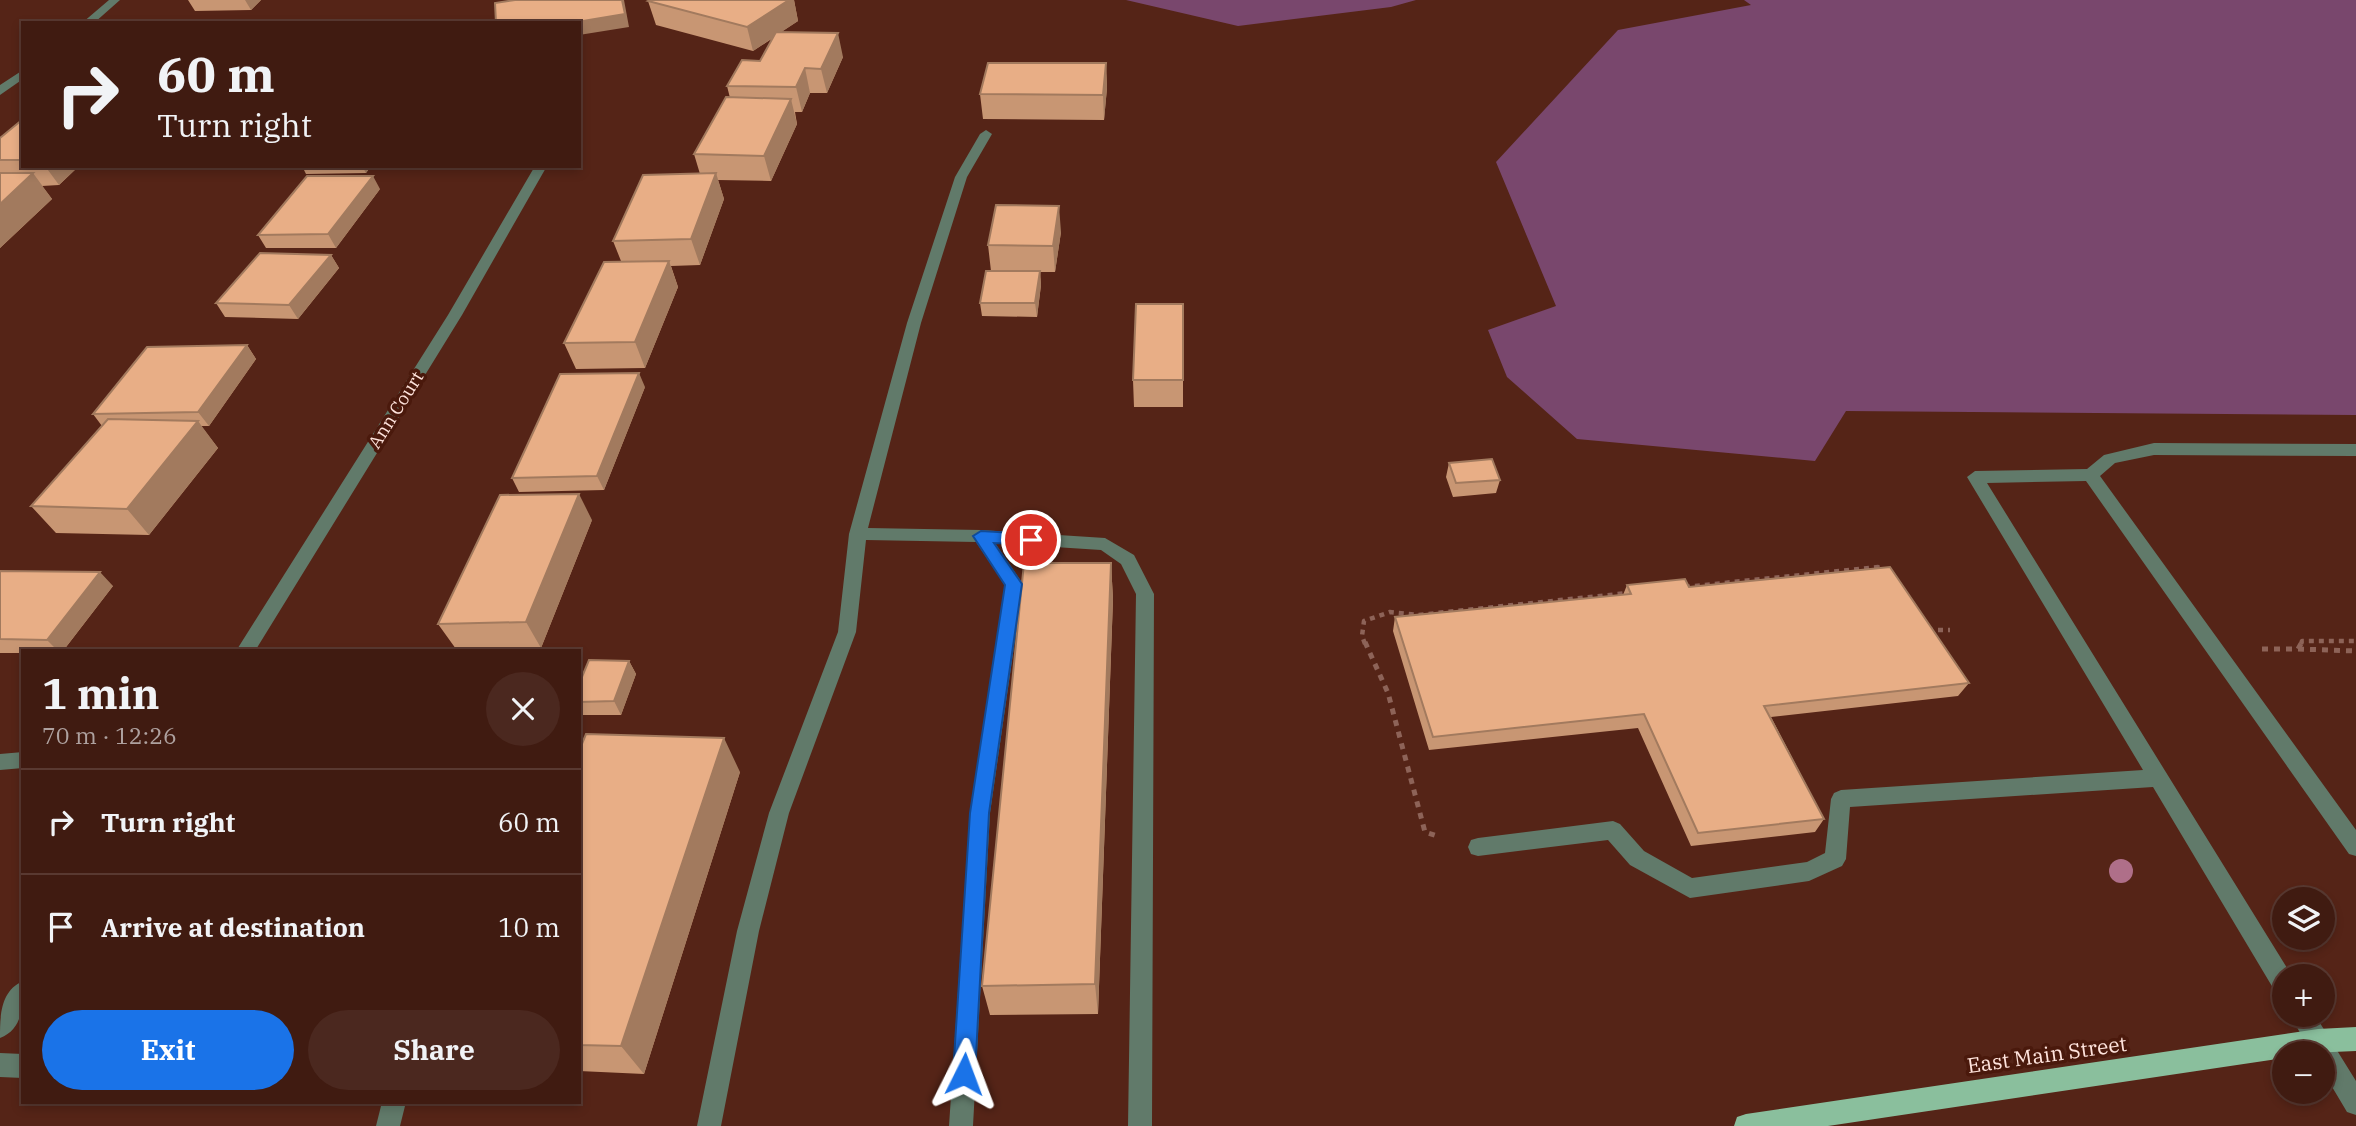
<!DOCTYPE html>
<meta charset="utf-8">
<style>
:root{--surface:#401b11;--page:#4b281f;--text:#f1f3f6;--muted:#aea19f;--line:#593931;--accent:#1a73e8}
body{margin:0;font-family:"IBM Plex Serif",serif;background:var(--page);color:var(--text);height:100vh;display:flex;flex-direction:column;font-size:26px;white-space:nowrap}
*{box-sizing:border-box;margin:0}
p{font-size:23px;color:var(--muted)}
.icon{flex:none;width:38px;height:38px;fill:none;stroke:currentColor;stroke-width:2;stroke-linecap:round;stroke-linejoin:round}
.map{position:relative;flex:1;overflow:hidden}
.panel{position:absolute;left:21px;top:649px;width:560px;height:455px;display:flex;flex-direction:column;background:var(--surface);border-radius:0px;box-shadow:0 4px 10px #0003,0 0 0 2px var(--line)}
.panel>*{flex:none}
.top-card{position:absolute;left:21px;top:21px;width:560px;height:147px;border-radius:0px;box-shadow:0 4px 10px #0003,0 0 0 2px var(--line);background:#401b11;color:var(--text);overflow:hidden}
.buttons{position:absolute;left:2272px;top:887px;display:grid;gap:14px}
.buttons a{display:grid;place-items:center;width:63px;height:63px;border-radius:50%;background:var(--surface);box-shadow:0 4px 10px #0003,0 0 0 2px var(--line);font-size:35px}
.pin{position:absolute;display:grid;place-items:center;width:60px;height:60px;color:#fff;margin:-30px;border:4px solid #fff;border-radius:50%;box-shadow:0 2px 7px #0007}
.me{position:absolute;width:77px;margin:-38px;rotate:3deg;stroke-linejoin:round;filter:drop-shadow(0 0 5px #0008)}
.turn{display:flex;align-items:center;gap:24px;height:147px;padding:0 21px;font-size:32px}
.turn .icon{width:91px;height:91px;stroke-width:2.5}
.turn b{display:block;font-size:49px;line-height:60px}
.round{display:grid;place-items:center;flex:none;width:74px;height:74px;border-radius:37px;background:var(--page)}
.overview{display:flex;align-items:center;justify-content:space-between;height:119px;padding:0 21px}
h1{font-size:42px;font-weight:700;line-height:52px}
.primary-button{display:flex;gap:14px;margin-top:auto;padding:14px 21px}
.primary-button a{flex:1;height:80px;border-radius:42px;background:var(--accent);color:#fff;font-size:28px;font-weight:700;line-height:80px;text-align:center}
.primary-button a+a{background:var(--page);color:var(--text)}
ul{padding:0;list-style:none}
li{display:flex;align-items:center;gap:21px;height:105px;padding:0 21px;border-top:2px solid var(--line)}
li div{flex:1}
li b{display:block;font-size:26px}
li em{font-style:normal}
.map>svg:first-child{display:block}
</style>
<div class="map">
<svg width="2356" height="1126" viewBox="0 0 2356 1126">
<rect width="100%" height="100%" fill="#552417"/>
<path fill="#79476d" d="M1126 0H1416L1391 7 1238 26Z
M1744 0H2356V415L1846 411 1815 461 1577 439 1507 377 1488 330 1556 306 1496 162 1618 30 1751 5Z"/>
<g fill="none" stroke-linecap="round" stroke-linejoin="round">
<path stroke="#8d6358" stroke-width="4.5" stroke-dasharray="5 5" stroke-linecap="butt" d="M1685 587 1878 567 1881 570
M1928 630H1950
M1365 644 1362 636 1364 621 1390 612 1418 615 1628 593
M2301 644 2302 641H2356"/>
<path stroke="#8d6358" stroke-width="5" stroke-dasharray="6 6" stroke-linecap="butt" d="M1365 642 1388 693 1425 832 1440 837
M2262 649H2298L2302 642
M2298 649 2356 651"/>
<path fill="#617a6a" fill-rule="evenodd" d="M109 0H120L94 23H82Z
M23 70V79L0 95V85Z
M986 130 992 134 967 177 921 323 868 528 981 530 1105 538 1134 555 1154 594 1152 1126H1128L1136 594 1121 564 1101 550 995 543 1023 584 990 813 973 1126H949L970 813 1005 585 976 542 866 540 856 632 789 813 759 931 721 1126H697L737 931 769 813 838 632 849 534 907 323 955 177 980 134Z
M535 166H547L462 315 255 651H236L448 315Z
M2154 443 2356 444V456L2154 455 2115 463 2100 476 2356 830V856L2349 854 2086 481 1987 483 2292 976H2284V996L2276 993 2153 787 1850 807 1846 859 1842 866 1809 881 1690 898 1630 865 1608 840 1478 856 1471 854 1468 847 1471 840 1478 838 1613 821 1620 824 1644 851 1692 878 1807 862 1825 853 1831 799 1834 793 1841 790 2143 770 1967 477 1975 471 2087 469 2104 455Z
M23 752V768L0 770V754Z
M23 981C23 1003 24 1029 0 1038 0 1017 0 991 23 981Z
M2290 1015H2315L2356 1081V1115L2347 1112 2322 1070V1054H2312Z
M0 1053 23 1054V1078L0 1077Z
M382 1102H406L400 1126H376Z"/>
<path fill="#8abf9d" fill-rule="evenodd" d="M2356 1027V1051L2284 1054V1058L1828 1126H1734L1737 1117 1746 1114 2318 1029Z"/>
</g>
<circle fill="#af6f89" cx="2121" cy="871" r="12"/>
<path fill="#c89673" d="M188 0H261L251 10 195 11Z
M650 0H794L798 21 781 32 843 57 827 93H810L802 112H795L797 124 771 181 718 180 724 199 700 265 671 266 678 287 645 368 576 369 564 343 621 261 613 241 700 174 694 154 730 98 727 86 760 61 773 38 753 51 656 25 648 1Z
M1106 63 1107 88 1104 120 983 119 980 94Z
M23 119V166H79L59 185 42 186 52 199 0 248V138Z
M302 166H371L366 173 306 174Z
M380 189 336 248H266L258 235Z
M1061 232 1055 272H1040L1041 285 1037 317 982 316 980 303 1014 271H991L988 245Z
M331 255 339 268 298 319 225 317 216 303Z
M1183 304V407H1134L1133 380Z
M247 345 256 359 209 426H201L218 448 149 535 56 533 31 506 102 426 93 414Z
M645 387 604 490 519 492 512 478Z
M1449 463 1500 480 1496 493 1453 497 1446 477Z
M592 520 541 648 456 649 438 624Z
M1111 563 1113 599 1098 1014 990 1015 982 986Z
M0 571 113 586 63 651H23V653H0Z
M1627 585 1689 587 1969 683 1958 696 1771 717 1824 819 1815 832 1691 846 1638 728 1429 750 1393 631 1395 617 1623 595Z
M629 661 636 674 621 715H580L579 684Z
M579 751 740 772 644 1074 579 1071Z"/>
<path fill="#a27a5e" d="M245 0H261L251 10Z
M622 0H624L629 27 579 35V23H571Z
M789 0H794L798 21 753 51 747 27Z
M838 33 843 57 827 93 821 69Z
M1106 63 1107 88 1104 120 1103 95Z
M805 68 810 93 802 112 796 87Z
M791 99 797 124 771 181 764 156Z
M45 166H79L59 185Z
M362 166H371L366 173Z
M33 173 52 199 0 248V204Z
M716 173 724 199 700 265 691 239Z
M373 176 380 189 336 248 328 234Z
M1059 206 1061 232 1055 272 1053 246Z
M331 255 339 268 298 319 289 305Z
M669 261 678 287 645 368 635 342Z
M1040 271 1041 285 1037 317 1035 303Z
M247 345 256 359 209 426 198 412Z
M639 373 645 387 604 490 597 476Z
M198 421 218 448 149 535 127 509Z
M579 494 592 520 541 648 526 622Z
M1111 563 1113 599 1098 1014 1095 984Z
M100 572 113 586 63 651H58L47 640Z
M629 661 636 674 621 715 614 701Z
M724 738 740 772 644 1074 621 1046Z"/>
<path fill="#e8ae86" stroke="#a27a5e" stroke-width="2" d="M515 0H622L625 14 571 23H496L495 3Z
M650 0H789L747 27 648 1Z
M144 21H201L199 23H143Z
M776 32 838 33 821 69 805 68 796 87 727 86 742 60 760 61Z
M988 63H1106L1103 95 980 94Z
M726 97 791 99 764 156 694 154Z
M23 119V160H0V138Z
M0 173H33L0 204Z
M716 173 691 239 613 241 643 175Z
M307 176H373L328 234 258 235Z
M996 205 1059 206 1053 246 988 245Z
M260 253 331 255 289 305 216 303Z
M669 261 635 342 564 343 604 262Z
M986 271H1040L1035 303H980Z
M1136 304H1183V380H1133Z
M247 345 198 412 93 414 147 347Z
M639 373 597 476 512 478 560 374Z
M108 419 198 421 127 509 31 506Z
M1492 459 1500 480 1456 483 1449 463Z
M579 494 526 622 438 624 500 495Z
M1024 563H1111L1095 984 982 986Z
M1890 567 1969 683 1764 706 1824 819 1698 833 1644 714 1433 737 1395 617 1631 594 1627 585 1685 579 1689 587Z
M0 571 100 572 47 640 0 639Z
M589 660 629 661 614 701 579 702V684Z
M586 734 724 738 621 1046 579 1045V751Z"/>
<path fill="#1a73e8" stroke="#114b97" stroke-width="2" d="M981 531 1031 534 1039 540 1031 545 994 543 1022 584 989 813 975 1074 972 1081 964 1085 956 1081 953 1074 970 813 1005 585 973 536Z"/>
<g text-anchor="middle" stroke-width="7" stroke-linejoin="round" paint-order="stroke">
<g font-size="18" fill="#ffe4dd" stroke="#4a190c">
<text transform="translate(396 410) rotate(-58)" y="6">Ann Court</text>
</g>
<g font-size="21" fill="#ffe4dd" stroke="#4a190c">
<text transform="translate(2047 1055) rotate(-8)" y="7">East Main Street</text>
</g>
</g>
</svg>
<div class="buttons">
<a><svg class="icon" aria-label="layers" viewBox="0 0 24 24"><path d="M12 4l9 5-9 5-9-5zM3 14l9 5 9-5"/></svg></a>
<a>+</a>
<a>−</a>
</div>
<div class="pin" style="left:1031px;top:540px;background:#d93025"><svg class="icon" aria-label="arrive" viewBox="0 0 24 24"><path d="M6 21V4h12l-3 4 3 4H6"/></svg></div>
<svg class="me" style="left:964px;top:1074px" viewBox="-20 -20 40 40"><path d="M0-17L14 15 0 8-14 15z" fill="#1a73e8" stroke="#fff" stroke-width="4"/></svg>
<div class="top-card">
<div class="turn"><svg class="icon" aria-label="right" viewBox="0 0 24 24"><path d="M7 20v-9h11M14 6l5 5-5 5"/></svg><div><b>60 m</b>Turn right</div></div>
</div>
<section class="panel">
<div class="overview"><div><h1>1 min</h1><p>70 m · 12:26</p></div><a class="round"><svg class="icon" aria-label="close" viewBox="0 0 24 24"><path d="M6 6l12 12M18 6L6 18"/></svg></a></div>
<ul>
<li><svg class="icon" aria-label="right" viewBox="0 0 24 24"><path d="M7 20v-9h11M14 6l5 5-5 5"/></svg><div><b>Turn right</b></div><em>60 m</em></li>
<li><svg class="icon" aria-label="arrive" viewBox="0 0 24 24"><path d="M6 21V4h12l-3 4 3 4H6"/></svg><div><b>Arrive at destination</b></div><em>10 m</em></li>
</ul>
<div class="primary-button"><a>Exit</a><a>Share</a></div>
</section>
</div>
